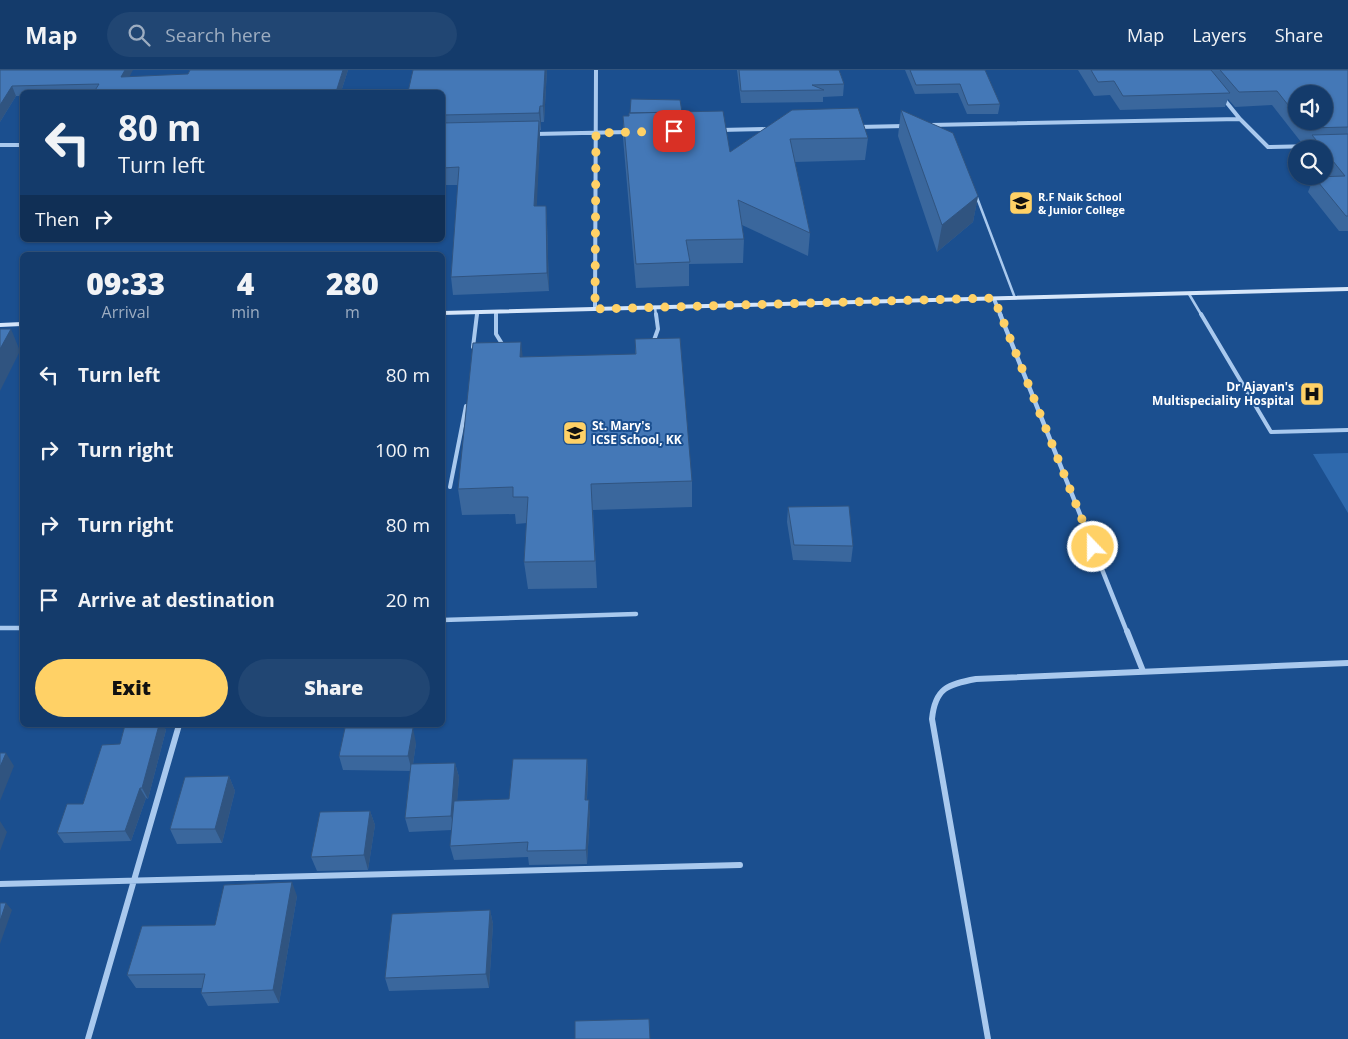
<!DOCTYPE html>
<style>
:root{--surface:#143b6b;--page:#214673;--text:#f1f3f6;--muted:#9dadc1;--line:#33557e;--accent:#ffd166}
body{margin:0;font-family:"Open Sans",sans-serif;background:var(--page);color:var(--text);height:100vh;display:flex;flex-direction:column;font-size:19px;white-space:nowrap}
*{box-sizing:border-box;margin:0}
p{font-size:16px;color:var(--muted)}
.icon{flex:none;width:28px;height:28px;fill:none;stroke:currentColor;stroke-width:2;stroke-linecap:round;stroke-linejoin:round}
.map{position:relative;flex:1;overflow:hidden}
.details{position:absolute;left:20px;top:182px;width:425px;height:475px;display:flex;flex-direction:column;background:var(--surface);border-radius:8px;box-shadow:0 1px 4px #0004,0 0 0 1px var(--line)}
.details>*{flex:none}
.top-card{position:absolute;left:20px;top:20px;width:425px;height:152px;border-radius:8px;box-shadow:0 1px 4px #0004,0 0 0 1px var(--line);background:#143b6b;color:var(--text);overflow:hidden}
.buttons{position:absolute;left:1288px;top:15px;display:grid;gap:10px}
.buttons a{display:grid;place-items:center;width:45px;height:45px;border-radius:50%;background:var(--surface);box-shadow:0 1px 4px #0004,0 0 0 1px var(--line);font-size:25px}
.pin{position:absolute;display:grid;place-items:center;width:42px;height:42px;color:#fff;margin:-21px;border-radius:10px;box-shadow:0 2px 8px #0006}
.me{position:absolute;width:55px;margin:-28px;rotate:338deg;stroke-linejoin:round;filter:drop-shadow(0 0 4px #0008)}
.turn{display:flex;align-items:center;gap:18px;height:105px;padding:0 15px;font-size:22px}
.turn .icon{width:65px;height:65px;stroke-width:2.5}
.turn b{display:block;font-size:35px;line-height:42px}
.then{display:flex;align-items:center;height:48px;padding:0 15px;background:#0003;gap:10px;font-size:19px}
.eta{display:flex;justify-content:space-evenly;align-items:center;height:85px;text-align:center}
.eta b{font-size:30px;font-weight:800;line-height:35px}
.cta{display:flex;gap:10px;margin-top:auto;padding:10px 15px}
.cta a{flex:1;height:58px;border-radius:30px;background:var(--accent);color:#111;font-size:20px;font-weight:800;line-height:58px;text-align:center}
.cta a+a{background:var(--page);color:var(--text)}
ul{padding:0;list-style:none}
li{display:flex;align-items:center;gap:15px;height:75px;padding:0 15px}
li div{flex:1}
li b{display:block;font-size:19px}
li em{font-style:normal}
header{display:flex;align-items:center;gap:30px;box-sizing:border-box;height:70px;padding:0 25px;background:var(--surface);border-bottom:1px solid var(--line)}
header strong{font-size:24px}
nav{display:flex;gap:28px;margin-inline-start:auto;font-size:18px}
.search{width:350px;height:45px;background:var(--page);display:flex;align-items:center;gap:12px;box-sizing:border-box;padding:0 18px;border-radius:28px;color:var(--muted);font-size:19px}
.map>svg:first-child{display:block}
</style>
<header>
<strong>Map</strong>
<div class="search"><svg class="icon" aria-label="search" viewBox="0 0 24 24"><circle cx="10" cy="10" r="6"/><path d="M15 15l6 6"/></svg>Search here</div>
<nav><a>Map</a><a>Layers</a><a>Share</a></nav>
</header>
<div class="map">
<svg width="1348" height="969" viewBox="0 0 1348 969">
<rect width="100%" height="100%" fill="#1b4f8f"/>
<path fill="#2e69ad" d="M1348 383V443L1313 384Z"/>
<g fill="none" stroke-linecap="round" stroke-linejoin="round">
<path stroke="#a9c9ee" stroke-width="2.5" d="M976 125 1015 228
M1189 224 1202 246
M655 237 656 246
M496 242V246
M477 246V242"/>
<path stroke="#a9c9ee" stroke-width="4" d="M496 244V264L504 277
M1201 244 1271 362 1348 360
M653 273 658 259 656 244
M473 277 477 244
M450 417 466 336"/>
<path stroke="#a9c9ee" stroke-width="4" d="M1223 28 1240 49 1268 77 1315 76
M930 55 1240 49
M858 57 904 56
M720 60 769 59
M535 64 629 62
M0 75H22
M994 229 1001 246
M595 239 596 0"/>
<path stroke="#a9c9ee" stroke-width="4.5" d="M1000 244 1127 562
M442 550 636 544
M0 558H22"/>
<path stroke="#a9c9ee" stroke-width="6" d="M1127 561 1143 601
M0 814 740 795
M88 969 179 655
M988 969 932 649C935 618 948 614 976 609L1348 593"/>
<path fill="#d6e6fa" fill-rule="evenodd" d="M1348 217V221L442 245V241Z
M22 252V256L0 257V253Z"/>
</g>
<path fill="#3a679d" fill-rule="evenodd" d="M0 0 130 7 188 4 190 0H348L341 22H22V26H16L0 52Z
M413 0H547L544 52H541V60H540V68L536 136H546L547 153 549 221 453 225 451 207 458 115H442V22Z
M737 0H839L844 14 843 26 823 27V32L741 33Z
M905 0H985L1000 34 998 44H967L958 23 915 24Z
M1078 0H1348V161H1339L1308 122 1314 107H1327L1324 102V79H1307L1310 72H1301L1272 35 1235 37 1228 29 1225 37 1120 40 1110 25 1094 26ZM1296 24 1324 51H1296Z
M792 40 868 68 865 90 795 92 810 163 808 186 742 155 744 169 743 193 689 194V216L636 218 623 68V46H629L630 43 682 42 730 82Z
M901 40 978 126 973 152 937 182 898 66Z
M635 269 692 411V437L593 440 597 518 528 519 524 492 527 453 516 454 515 444 462 445 458 419 523 287 635 284Z
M788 437 853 476 851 492 793 490 787 452Z
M22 519V534L19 527Z
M125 655H163L166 660 148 729 146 728 131 771 64 773 57 763 83 734 120 674Z
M416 673 413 694 455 693 459 707 457 731 509 729 587 689 588 704 587 730 590 744 587 794 529 795 528 787 454 790 450 776 452 760 409 762 405 748 411 701 343 700 339 686Z
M229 706 235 721 222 773 177 774 170 759Z
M370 741 375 755 368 800 317 801 311 787Z
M297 826 279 933 208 936 201 923 202 918H136L127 905 215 855Z
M490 840 493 854 489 918 389 921 385 908Z"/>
<path fill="#305480" d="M125 0H133L124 17 121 7Z
M343 0H348L341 22H336Z
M545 0H547L544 52 543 36Z
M12 16 16 26 0 52V35Z
M540 36 541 52V60L539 43Z
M539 51 540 68 536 154 534 136Z
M978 126 973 152 937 182 942 155Z
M546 136 547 153 549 221 547 203Z
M11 259 20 281 0 321V279Z
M521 272 524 298 520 287Z
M159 655H163L166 660 148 729 142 718Z
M413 658 416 673 412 701 408 686Z
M6 683 14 696 0 731V697Z
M587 689 588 704 586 744 585 730Z
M455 693 459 707 455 760 451 746Z
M229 706 235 721 222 773 215 759Z
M140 718 146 728 131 771 125 761Z
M589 730 590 744 587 794 586 780Z
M370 741 375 755 368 800 364 785Z
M0 751 7 762 0 781Z
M292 812 297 826 279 933 273 920Z
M6 833 12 840 0 874V851Z
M490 840 493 854 489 918 486 904Z"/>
<path fill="#4478b7" stroke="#305480" d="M0 0H125L121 7 188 4 190 0H343L336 22H94L99 14 12 16 0 35Z
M413 0H545L543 36H540L539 43 442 45V22H408Z
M739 0H839L844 14 812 15 824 20 741 21Z
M910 0H985L1000 34 968 35 960 14 916 15Z
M1091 0H1211L1230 23 1123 26 1114 11 1098 12Z
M1220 0H1348V57L1307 58 1301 51H1324V24H1296V45L1277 21 1239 22Z
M631 29 680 30 682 42 630 43Z
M858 38 868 68 790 69 810 163 738 130 744 169 686 170 690 192 636 194 623 46H629V43L723 41 730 82 792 40Z
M901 40 953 63 978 126 942 155Z
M539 51 534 136H546L547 203 451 207 459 97 442 98V53Z
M1348 64V146H1346L1314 107 1345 106 1312 65Z
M0 259H11L0 279Z
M680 268 692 411 591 414 595 491 524 492 528 427H513V417L458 419 473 273 521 272 520 287 636 284 635 269Z
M849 436 853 476 794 475 788 437Z
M22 519V527H19Z
M125 655H159L142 718H140L125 761 57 763 67 734H83L102 675 120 674Z
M345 658H413L408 686H339Z
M0 683H6L0 697Z
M513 689H587L585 730H589L586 780 527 781 528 772 450 776 454 731 509 729Z
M455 693 451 746 405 748 411 694Z
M229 706 215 759H170L185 707Z
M370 741 364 785 311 787 320 742Z
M292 812 273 920 201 923 205 904 127 905 142 856 215 855 224 815Z
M0 833H6L0 851Z
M490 840 486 904 385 908 392 844Z
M649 949 650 969H575V951Z"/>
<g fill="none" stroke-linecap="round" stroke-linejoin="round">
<path stroke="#ffd166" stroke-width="9" stroke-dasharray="0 16.2" d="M674 61 596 63 595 239 994 228 1093 477"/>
</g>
<defs>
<symbol id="school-square" viewBox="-11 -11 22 22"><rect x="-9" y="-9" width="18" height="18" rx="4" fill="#ffd166" stroke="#1b4f8f"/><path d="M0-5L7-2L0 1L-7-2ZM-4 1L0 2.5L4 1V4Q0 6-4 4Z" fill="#111"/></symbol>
<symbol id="hospital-square" viewBox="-11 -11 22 22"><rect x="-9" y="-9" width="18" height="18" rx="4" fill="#ffd166" stroke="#1b4f8f"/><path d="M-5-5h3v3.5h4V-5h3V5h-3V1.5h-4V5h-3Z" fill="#111"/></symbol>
</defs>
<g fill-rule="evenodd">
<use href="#school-square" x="1007" y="119" width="28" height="28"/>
<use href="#hospital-square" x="1298" y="310" width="28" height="28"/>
<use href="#school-square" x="561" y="349" width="28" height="28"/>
</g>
<g text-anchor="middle" stroke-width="4" stroke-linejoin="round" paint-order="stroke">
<g font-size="11" font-weight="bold" fill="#fff" stroke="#1b4f8f" text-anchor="start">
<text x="1038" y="131">R.F Naik School<tspan x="1038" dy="13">&amp; Junior College</tspan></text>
</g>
<g font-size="12" font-weight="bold" fill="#fff" stroke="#1b4f8f" text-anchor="end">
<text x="1294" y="321">Dr Ajayan's<tspan x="1294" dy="14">Multispeciality Hospital</tspan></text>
<text x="592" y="360" text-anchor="start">St. Mary's<tspan x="592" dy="14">ICSE School, KK</tspan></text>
</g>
</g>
</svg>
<div class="buttons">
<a><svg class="icon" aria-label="sound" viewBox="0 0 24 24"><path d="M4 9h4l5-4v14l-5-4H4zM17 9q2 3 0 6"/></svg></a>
<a><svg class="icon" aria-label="search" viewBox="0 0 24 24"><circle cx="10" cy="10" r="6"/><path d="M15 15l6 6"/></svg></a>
</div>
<div class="pin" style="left:674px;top:61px;background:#d93025"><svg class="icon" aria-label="arrive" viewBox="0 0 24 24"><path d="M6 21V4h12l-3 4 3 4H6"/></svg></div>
<svg class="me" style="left:1093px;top:477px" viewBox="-20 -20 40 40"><circle r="17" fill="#ffd166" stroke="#fff" stroke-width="3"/><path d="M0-11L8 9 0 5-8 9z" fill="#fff"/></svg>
<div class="top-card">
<div class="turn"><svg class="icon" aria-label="left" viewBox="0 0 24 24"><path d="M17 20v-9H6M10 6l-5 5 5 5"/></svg><div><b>80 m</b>Turn left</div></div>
<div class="then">Then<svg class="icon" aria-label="right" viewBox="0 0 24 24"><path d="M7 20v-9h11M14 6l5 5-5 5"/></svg></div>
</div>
<section class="details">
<div class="eta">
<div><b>09:33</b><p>Arrival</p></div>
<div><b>4</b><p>min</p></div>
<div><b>280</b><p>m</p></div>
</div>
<ul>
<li><svg class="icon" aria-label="left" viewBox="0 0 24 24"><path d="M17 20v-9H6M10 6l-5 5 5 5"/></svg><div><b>Turn left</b></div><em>80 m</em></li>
<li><svg class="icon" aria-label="right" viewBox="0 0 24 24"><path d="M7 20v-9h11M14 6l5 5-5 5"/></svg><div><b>Turn right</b></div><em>100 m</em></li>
<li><svg class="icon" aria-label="right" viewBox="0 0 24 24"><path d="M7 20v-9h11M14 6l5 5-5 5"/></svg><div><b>Turn right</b></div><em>80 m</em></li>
<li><svg class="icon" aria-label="arrive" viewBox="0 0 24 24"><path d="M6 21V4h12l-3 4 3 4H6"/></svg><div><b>Arrive at destination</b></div><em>20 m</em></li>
</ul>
<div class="cta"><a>Exit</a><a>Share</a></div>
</section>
</div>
